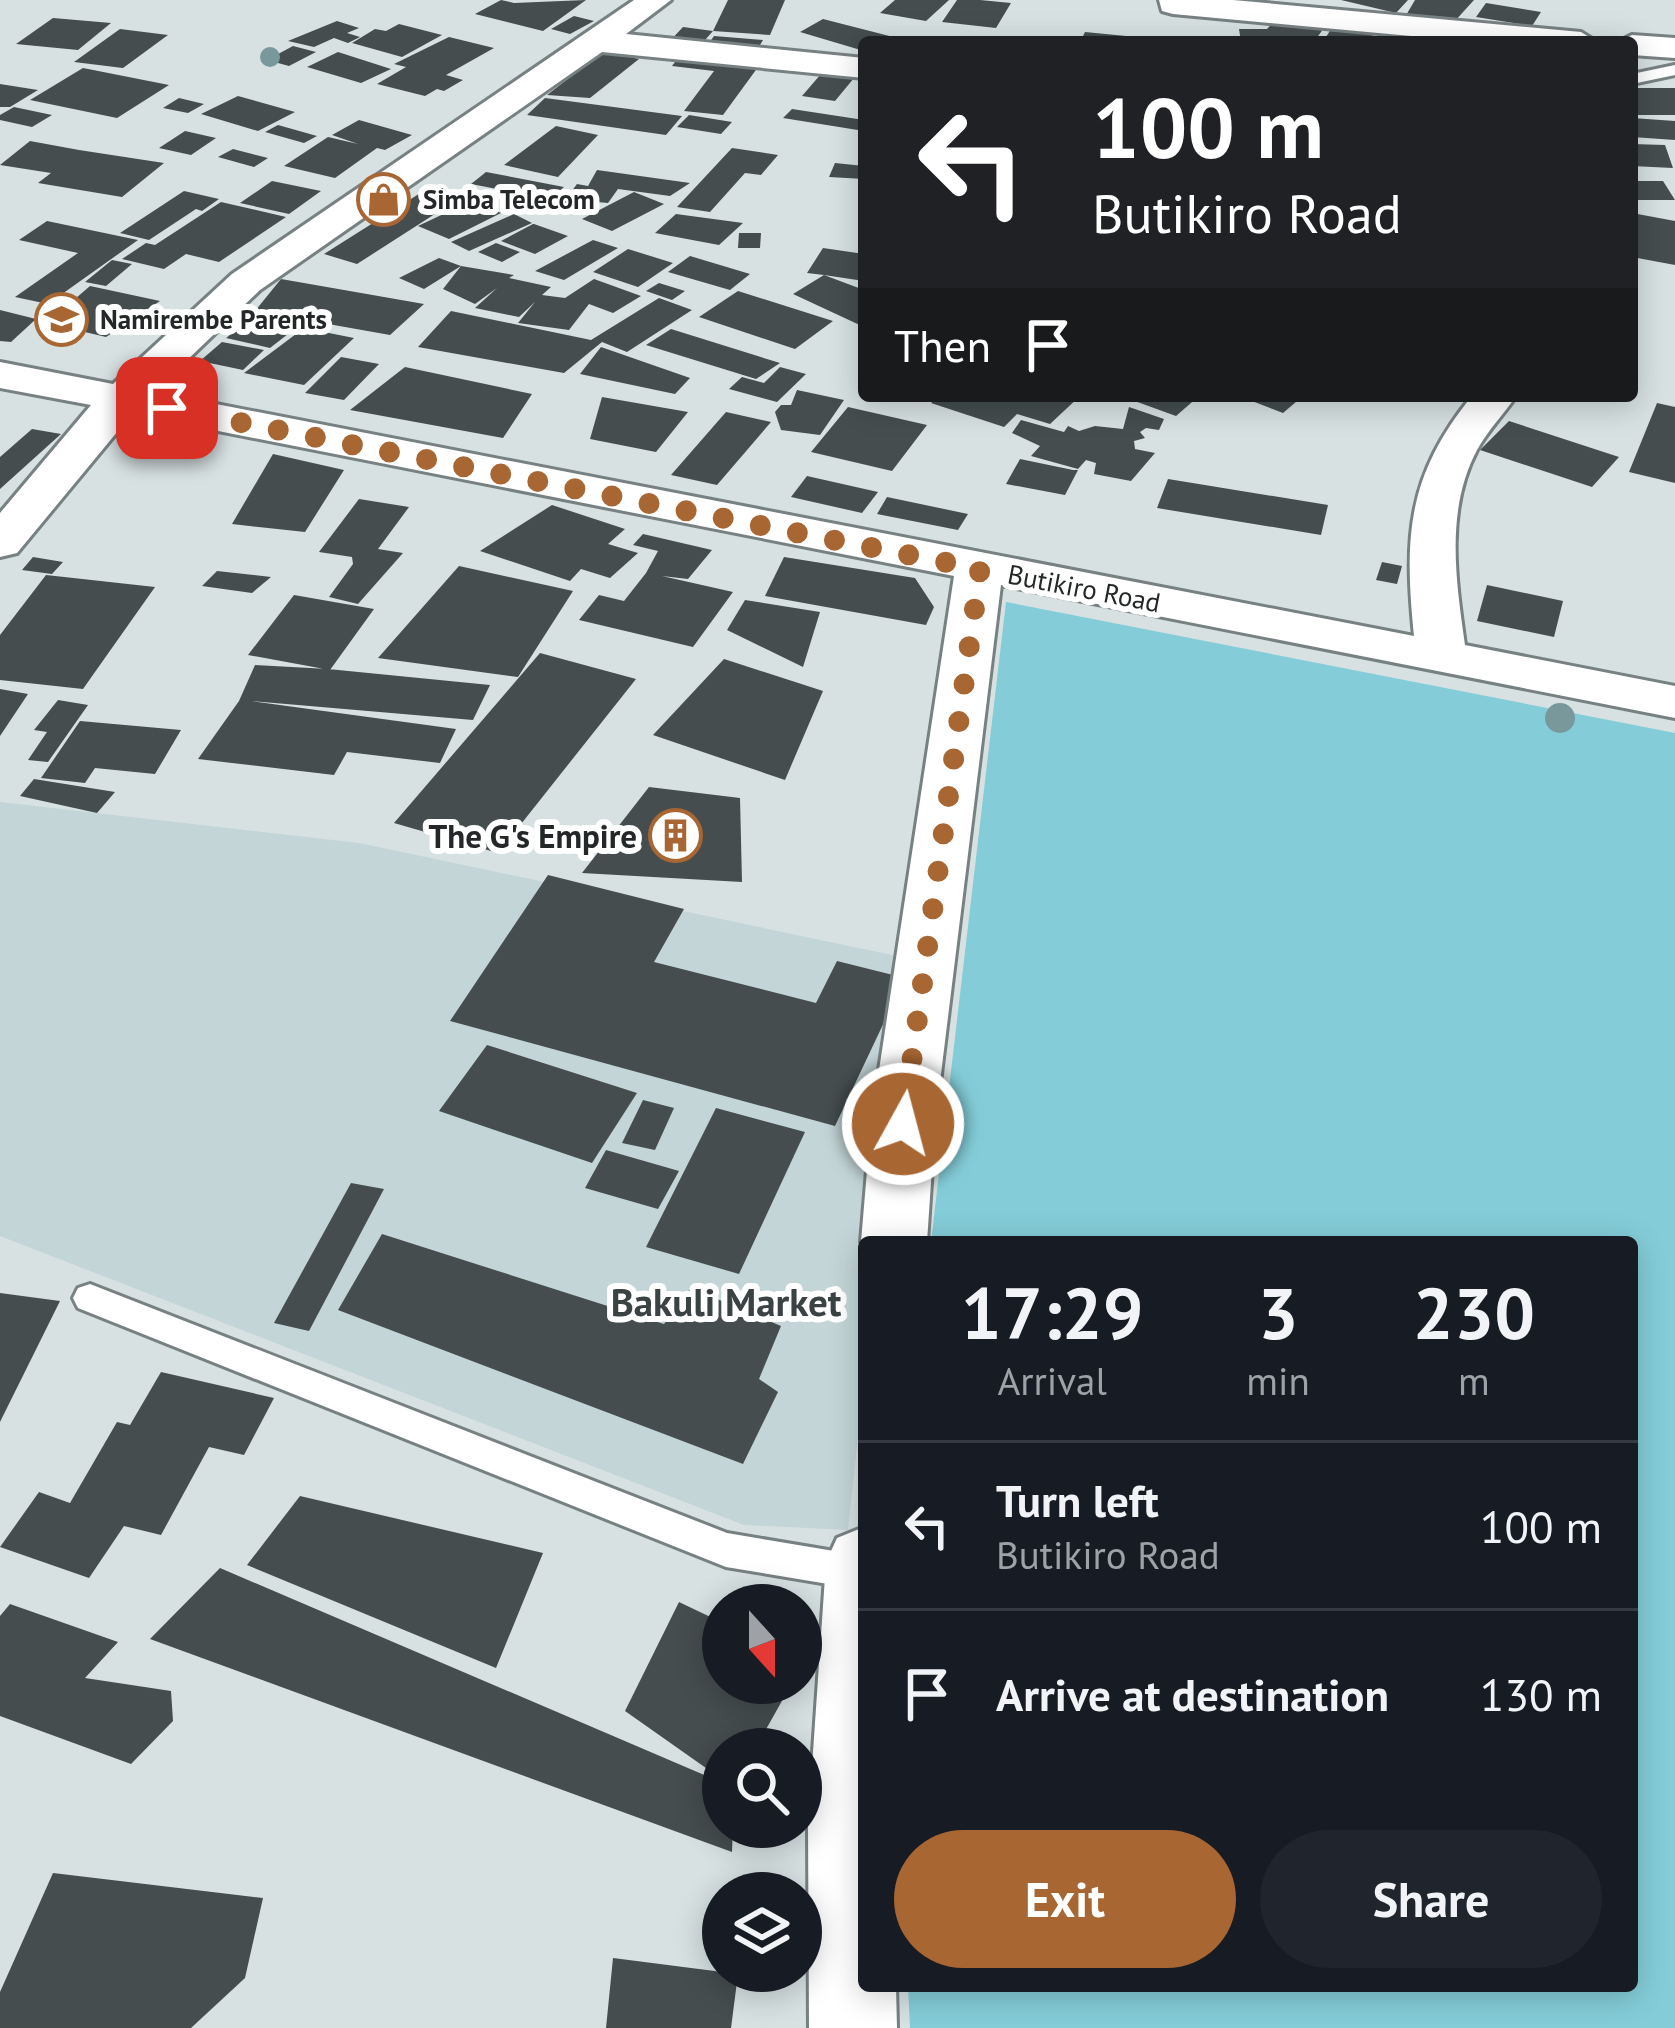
<!DOCTYPE html>
<style>
:root{--surface:#171b24;--page:#20242c;--text:#f1f3f6;--muted:#9ea1a6;--line:#363941;--accent:#a86632}
body{margin:0;font-family:"PT Sans",sans-serif;background:var(--page);color:var(--text);height:100vh;display:flex;flex-direction:column;font-size:45px;white-space:nowrap}
*{box-sizing:border-box;margin:0}
p{font-size:39px;color:var(--muted)}
.icon{flex:none;width:66px;height:66px;fill:none;stroke:currentColor;stroke-width:2;stroke-linecap:round;stroke-linejoin:round}
.map{position:relative;flex:1;overflow:hidden}
.sheet{position:absolute;left:858px;top:1236px;width:780px;height:756px;display:flex;flex-direction:column;background:var(--surface);border-radius:12px;box-shadow:0 6px 30px #0003}
.sheet>*{flex:none}
.hud{position:absolute;left:858px;top:36px;width:780px;height:366px;border-radius:12px;box-shadow:0 6px 30px #0003;background:#202124;color:#fff;overflow:hidden}
.needle{width:78px;rotate:159deg}
.buttons{position:absolute;left:702px;top:1584px;display:grid;gap:24px}
.buttons a{display:grid;place-items:center;width:120px;height:120px;border-radius:50%;background:var(--surface);box-shadow:0 6px 30px #0003;font-size:60px}
.pin{position:absolute;display:grid;place-items:center;width:102px;height:102px;color:#fff;margin:-51px;border-radius:24px;box-shadow:0 6px 18px #0006}
.me{position:absolute;width:132px;margin:-66px;rotate:7deg;stroke-linejoin:round;filter:drop-shadow(0 0 9px #0008)}
.turn{display:flex;align-items:center;gap:42px;height:252px;padding:0 36px;font-size:54px}
.turn .icon{width:156px;height:156px;stroke-width:2.5}
.turn b{display:block;font-size:84px;line-height:102px}
.then{display:flex;align-items:center;height:114px;padding:0 36px;background:#0003;gap:24px;font-size:45px}
.eta{display:flex;justify-content:space-evenly;align-items:center;height:204px;text-align:center}
.eta b{font-size:72px;font-weight:800;line-height:84px}
.cta{display:flex;gap:24px;margin-top:auto;padding:24px 36px}
.cta a{flex:1;height:138px;border-radius:72px;background:var(--accent);color:#fff;font-size:48px;font-weight:800;line-height:138px;text-align:center}
.cta a+a{background:var(--page);color:var(--text)}
ul{padding:0;list-style:none}
li{display:flex;align-items:center;gap:36px;height:168px;padding:0 36px;border-top:3px solid var(--line)}
li div{flex:1}
li b{display:block;font-size:45px}
li em{font-style:normal}
.map>svg:first-child{display:block}
</style>
<div class="map">
<svg width="1675" height="2028" viewBox="0 0 1675 2028">
<rect width="100%" height="100%" fill="#d7e1e2"/>
<path fill="#c3d5d7" d="M0 802 359 843 911 959 864 1242V1382L848 1530 744 1525 0 1236Z"/>
<path fill="#84cdd8" d="M1006 602 1675 733V2028H910L908 1986H1632V1242H931Z"/>
<path fill="#454d4e" d="M501 0 514 3 586 0 543 31 475 14Z
M728 0H785L770 35 713 31Z
M895 0H949L926 21 880 13Z
M957 0H980L1011 3 996 28 942 22Z
M1341 0H1408L1396 13Z
M1415 0H1474L1454 22 1405 17Z
M1486 3 1541 12 1532 26 1476 17Z
M574 16 594 21 570 34 551 29Z
M53 18 111 23 78 50 16 44Z
M823 19 905 40V42H864V51L800 32Z
M1276 19 1328 22 1314 42H1241L1239 29H1267Z
M337 21 359 28 347 33 360 37 348 43 334 38 314 47 288 41Z
M399 24 442 35 402 57 352 43 375 29 386 31Z
M1334 24 1374 30 1371 35 1400 42H1323Z
M683 27 713 31 698 48 667 44Z
M120 29 168 35 123 68 74 62Z
M1085 32 1157 39V42H1080Z
M714 36 763 40 754 55 704 50Z
M449 37 494 48 446 75 463 80 444 91 437 89 425 96 377 84 406 67 394 64Z
M293 46 316 52 289 66 267 60Z
M604 51 639 59 590 98 547 95Z
M338 52 391 69 361 83 307 67Z
M681 54 761 63 723 115 684 111 714 71 672 66Z
M827 67 859 72 835 101 802 96Z
M83 68 169 85 117 118 30 100Z
M0 84 38 90 10 107H0Z
M1632 88H1675V115H1632Z
M238 96 295 112 258 131 201 114Z
M179 98 204 104 188 113 163 108Z
M545 98 682 116 666 135 527 115Z
M14 107 52 115 32 127 0 120V115Z
M792 109 864 120V131L783 118Z
M689 115 732 122 721 134 677 127Z
M1632 118 1675 121V140L1632 137Z
M359 120 412 135 385 150 377 148 335 178 284 166 328 137 358 144 332 135Z
M278 125 317 136 304 143 265 132Z
M556 126 598 135 558 177 504 165Z
M185 131 216 138 191 155 159 148Z
M30 141 79 150 164 163 122 197 38 183 51 173 0 165Z
M1632 144 1665 145 1673 168 1632 166Z
M732 148 778 155 761 175 745 173 710 212 677 207Z
M233 149 268 158 254 167 218 157Z
M835 163 864 166V179L829 177Z
M597 170 690 183 670 196 618 189 608 203 586 201 580 209 560 207 577 184 588 186Z
M486 172 564 187 550 199 471 184Z
M272 181 321 191 289 214 240 203Z
M1632 181H1663L1675 200H1632Z
M433 185 466 194 357 264 324 254Z
M184 191 219 199 202 211 196 209 149 240 120 233Z
M634 192 664 204 612 231 582 219Z
M471 201 501 213 449 239 418 226Z
M221 202 286 217 219 262 186 254 164 269 122 259 146 243 155 245Z
M1632 213 1675 221V265L1632 257Z
M514 214 532 223 469 251 451 242Z
M676 214 743 223 719 245 655 233Z
M47 221 138 240 48 304 15 297 78 253 19 240Z
M533 224H534L568 236 535 254 501 241Z
M739 233H761L760 248H738Z
M593 240 618 248 564 280 535 271Z
M496 243 520 252 502 262 478 252Z
M823 248 864 254V281L824 275 864 290 860 303 864 327 793 294 824 275 807 273Z
M628 249 673 263 638 287 593 272Z
M690 256 750 274 730 290 668 272Z
M439 258 461 266 424 289 399 278Z
M112 260 132 264 106 286 85 282Z
M461 266 514 275 509 278 551 287 542 295 565 298 594 279 641 296 613 313 589 304 569 330 518 323 535 302 519 317 475 308 497 288 475 304 443 289Z
M281 279 424 304 390 335 255 311Z
M659 283 685 291 672 300 646 291Z
M90 286 160 301 106 337 47 323Z
M738 291 833 321 795 349 699 317Z
M659 298 692 310 627 352 602 342 564 373 418 347 451 311 591 340Z
M0 310 36 319 11 342 0 341Z
M253 317 297 327 270 348 226 338Z
M304 328 354 338 304 385 244 373Z
M671 329 780 363 756 379 646 345Z
M222 342 264 350 243 370 200 361Z
M601 347 690 378 675 394 580 374Z
M341 357 379 364 344 400 305 393Z
M405 367 532 394 503 438 350 410Z
M780 367 806 374 777 402 729 389 742 377 764 383Z
M797 390 844 400 820 435 781 430 775 412 781 405H791Z
M940 396H1080L1050 424 1017 414 1004 427 931 403Z
M1121 396H1199L1176 416Z
M1239 396H1303L1283 413Z
M602 397 688 412 656 452 590 439Z
M1657 403 1675 407V483L1629 472Z
M848 407 927 425 892 471 811 452Z
M1129 407 1164 419 1159 430 1146 428 1140 432 1145 438 1134 441 1135 449 1155 453 1131 481 1094 474 1096 463 1086 460 1078 469 1031 456 1040 446 1012 433 1021 420 1064 432 1068 426 1079 431 1095 426 1123 429Z
M726 412 771 422 717 485 671 475Z
M1509 421 1619 457 1592 487 1480 450Z
M32 429 61 434 0 489V457Z
M273 454 344 470 305 532 232 524Z
M1020 459 1073 470H1078L1065 495 1006 484Z
M807 476 878 492 862 513 791 497Z
M1168 479 1328 505 1321 535 1157 508Z
M887 497 968 514 958 530 877 514Z
M359 499 409 507 378 549 403 553 358 604 329 597 353 564 352 557 319 552Z
M552 505 625 529 608 544 638 553 610 578 581 569 570 581 480 551Z
M643 534 712 550 688 579 662 576 733 592 693 647 579 620 599 595 624 601 646 573 658 551 633 545Z
M33 557 63 562 52 574 22 570Z
M784 557 915 578 934 607 926 625 765 596Z
M1382 562 1402 566 1397 584 1376 580Z
M459 566 573 591 518 677 378 658Z
M217 571 271 577 252 593 202 586Z
M46 575 155 587 83 689 0 680V635Z
M1487 585 1563 601 1554 637 1477 621Z
M294 595 374 609 330 670 248 655Z
M745 600 820 612 803 667 727 630Z
M540 653 636 679 498 853 394 823Z
M724 659 823 691 785 780 653 735Z
M255 665 328 669 490 685 473 720 251 701 456 729 440 763 347 752 334 775 198 759 239 701Z
M0 689 28 694 0 736Z
M58 700 88 705 48 762 28 760 47 732 34 730Z
M80 721 181 730 155 774 95 768 85 783 41 778Z
M34 779 115 792 97 813 20 796Z
M649 787 740 798 742 882 582 873Z
M548 875 684 909 654 962 816 1003 837 961 905 978 835 1126 450 1021Z
M487 1045 637 1093 592 1163 439 1111Z
M643 1100 674 1108 655 1150 622 1143Z
M716 1108 805 1132 739 1274 646 1247Z
M606 1150 679 1171 658 1209 585 1188Z
M351 1183 384 1189 309 1331 274 1323Z
M382 1234 664 1324 691 1288 781 1326 759 1379 778 1392 743 1464 338 1310Z
M0 1293 60 1301 0 1422Z
M161 1372 274 1398 244 1455 209 1447 161 1535 124 1526 89 1578 0 1547 39 1492 70 1503 117 1422 130 1425Z
M300 1496 543 1553 496 1668 247 1565Z
M220 1568 723 1783V1827H733L732 1852 150 1639Z
M679 1602 723 1623V1683H792L755 1749H723V1780L625 1711Z
M10 1604 118 1642 85 1678 171 1691 173 1721 131 1764 0 1716V1616Z
M53 1873 263 1898 245 1978 191 2028H0V1992Z
M613 1958 738 1974 731 2028H606Z"/>
<g fill="none" stroke-linecap="round" stroke-linejoin="round">
<defs>
<path id="service" d="M1675 65V75L1632 84V74Z
M90 1284 727 1533 864 1556V1590L726 1567 78 1308 73 1298 78 1288Z"/>
<path id="minor" d="M634 0H671L626 34 864 58V78L602 52 260 290 154 392 1414 636C1404 536 1407 476 1472 396H1516C1504 414 1488 430 1477 450 1445 510 1456 581 1465 645L1675 686V718L1001 585 935 1123 927 1242H864V1248L861 1242 871 1123 954 576 132 414 17 553 0 557V513L91 405 0 388V362L113 384 232 274Z
M1159 0H1233L1581 32 1597 42H1476L1173 14 1162 11Z
M1632 35 1675 38V58L1632 55V42H1618Z
M864 1527V1986H896L897 2028H809L808 1825 826 1562 837 1538Z"/>
</defs>
<use href="#service" stroke="#788182" stroke-width="6"/>
<use href="#minor" stroke="#788182" stroke-width="6"/>
<use href="#service" fill="#fff" fill-rule="evenodd"/>
<use href="#minor" fill="#fff" fill-rule="evenodd"/>
</g>
<g fill="#79989c">
<circle cx="270" cy="57" r="10"/>
<circle cx="1560" cy="718" r="15"/>
</g>
<g fill="none" stroke-linecap="round" stroke-linejoin="round">
<path stroke="#a86632" stroke-width="21" stroke-dasharray="0 37.8" d="M167 408 980 569 903 1124"/>
</g>
<defs>
<symbol id="shop-ring" viewBox="-11 -11 22 22"><circle r="9.5" fill="#fff" stroke="#a86632" stroke-width="1.5"/><path d="M-5-2.5h2.3a2.7 3.5 0 0 1 5.4 0H5L5.5 6h-11ZM-1.5-2.5h3a1.5 2.3 0 0 0-3 0Z" fill="#a86632"/></symbol>
<symbol id="school-ring" viewBox="-11 -11 22 22"><circle r="9.5" fill="#fff" stroke="#a86632" stroke-width="1.5"/><path d="M0-5L7-2L0 1L-7-2ZM-4 1L0 2.5L4 1V4Q0 6-4 4Z" fill="#a86632"/></symbol>
<symbol id="building-ring" viewBox="-11 -11 22 22"><circle r="9.5" fill="#fff" stroke="#a86632" stroke-width="1.5"/><path d="M-4-6H4V6H1V3H-1V6H-4ZM-2.5-4.3h1.7v1.8h-1.7ZM.8-4.3h1.7v1.8H.8ZM-2.5-1h1.7V.8h-1.7ZM.8-1h1.7V.8H.8Z" fill="#a86632"/></symbol>
</defs>
<g fill-rule="evenodd">
<use href="#shop-ring" x="354" y="170" width="59" height="59"/>
<use href="#school-ring" x="32" y="290" width="59" height="59"/>
<use href="#building-ring" x="646" y="806" width="59" height="59"/>
</g>
<g text-anchor="middle" stroke-width="12" stroke-linejoin="round" paint-order="stroke">
<g font-size="27" font-weight="bold" fill="#242728" stroke="#fff" text-anchor="start">
<text x="423" y="209">Simba Telecom</text>
<text x="100" y="329">Namirembe Parents</text>
</g>
<g font-size="27" fill="#242728" stroke="#fff">
<text transform="translate(1084 589) rotate(11)" y="9">Butikiro Road</text>
</g>
<g font-size="33" font-weight="bold" fill="#242728" stroke="#fff" text-anchor="end">
<text x="637" y="848">The G's Empire</text>
</g>
<g font-size="39" font-weight="bold" fill="#3b4244" stroke="#fff">
<text x="726" y="1316">Bakuli Market</text>
</g>
</g>
</svg>
<div class="buttons">
<a><svg class="needle" viewBox="-14 -14 28 28"><path d="M0-13l5 13h-10z" fill="#e53935"/><path d="M0 13l5-13h-10z" fill="#9ea1a6"/></svg></a>
<a><svg class="icon" aria-label="search" viewBox="0 0 24 24"><circle cx="10" cy="10" r="6"/><path d="M15 15l6 6"/></svg></a>
<a><svg class="icon" aria-label="layers" viewBox="0 0 24 24"><path d="M12 4l9 5-9 5-9-5zM3 14l9 5 9-5"/></svg></a>
</div>
<div class="pin" style="left:167px;top:408px;background:#d93025"><svg class="icon" aria-label="arrive" viewBox="0 0 24 24"><path d="M6 21V4h12l-3 4 3 4H6"/></svg></div>
<svg class="me" style="left:903px;top:1124px" viewBox="-20 -20 40 40"><circle r="17" fill="#a86632" stroke="#fff" stroke-width="3"/><path d="M0-11L8 9 0 5-8 9z" fill="#fff"/></svg>
<div class="hud">
<div class="turn"><svg class="icon" aria-label="left" viewBox="0 0 24 24"><path d="M17 20v-9H6M10 6l-5 5 5 5"/></svg><div><b>100 m</b>Butikiro Road</div></div>
<div class="then">Then<svg class="icon" aria-label="arrive" viewBox="0 0 24 24"><path d="M6 21V4h12l-3 4 3 4H6"/></svg></div>
</div>
<section class="sheet">
<div class="eta">
<div><b>17:29</b><p>Arrival</p></div>
<div><b>3</b><p>min</p></div>
<div><b>230</b><p>m</p></div>
</div>
<ul>
<li><svg class="icon" aria-label="left" viewBox="0 0 24 24"><path d="M17 20v-9H6M10 6l-5 5 5 5"/></svg><div><b>Turn left</b><p>Butikiro Road</p></div><em>100 m</em></li>
<li><svg class="icon" aria-label="arrive" viewBox="0 0 24 24"><path d="M6 21V4h12l-3 4 3 4H6"/></svg><div><b>Arrive at destination</b></div><em>130 m</em></li>
</ul>
<div class="cta"><a>Exit</a><a>Share</a></div>
</section>
</div>
